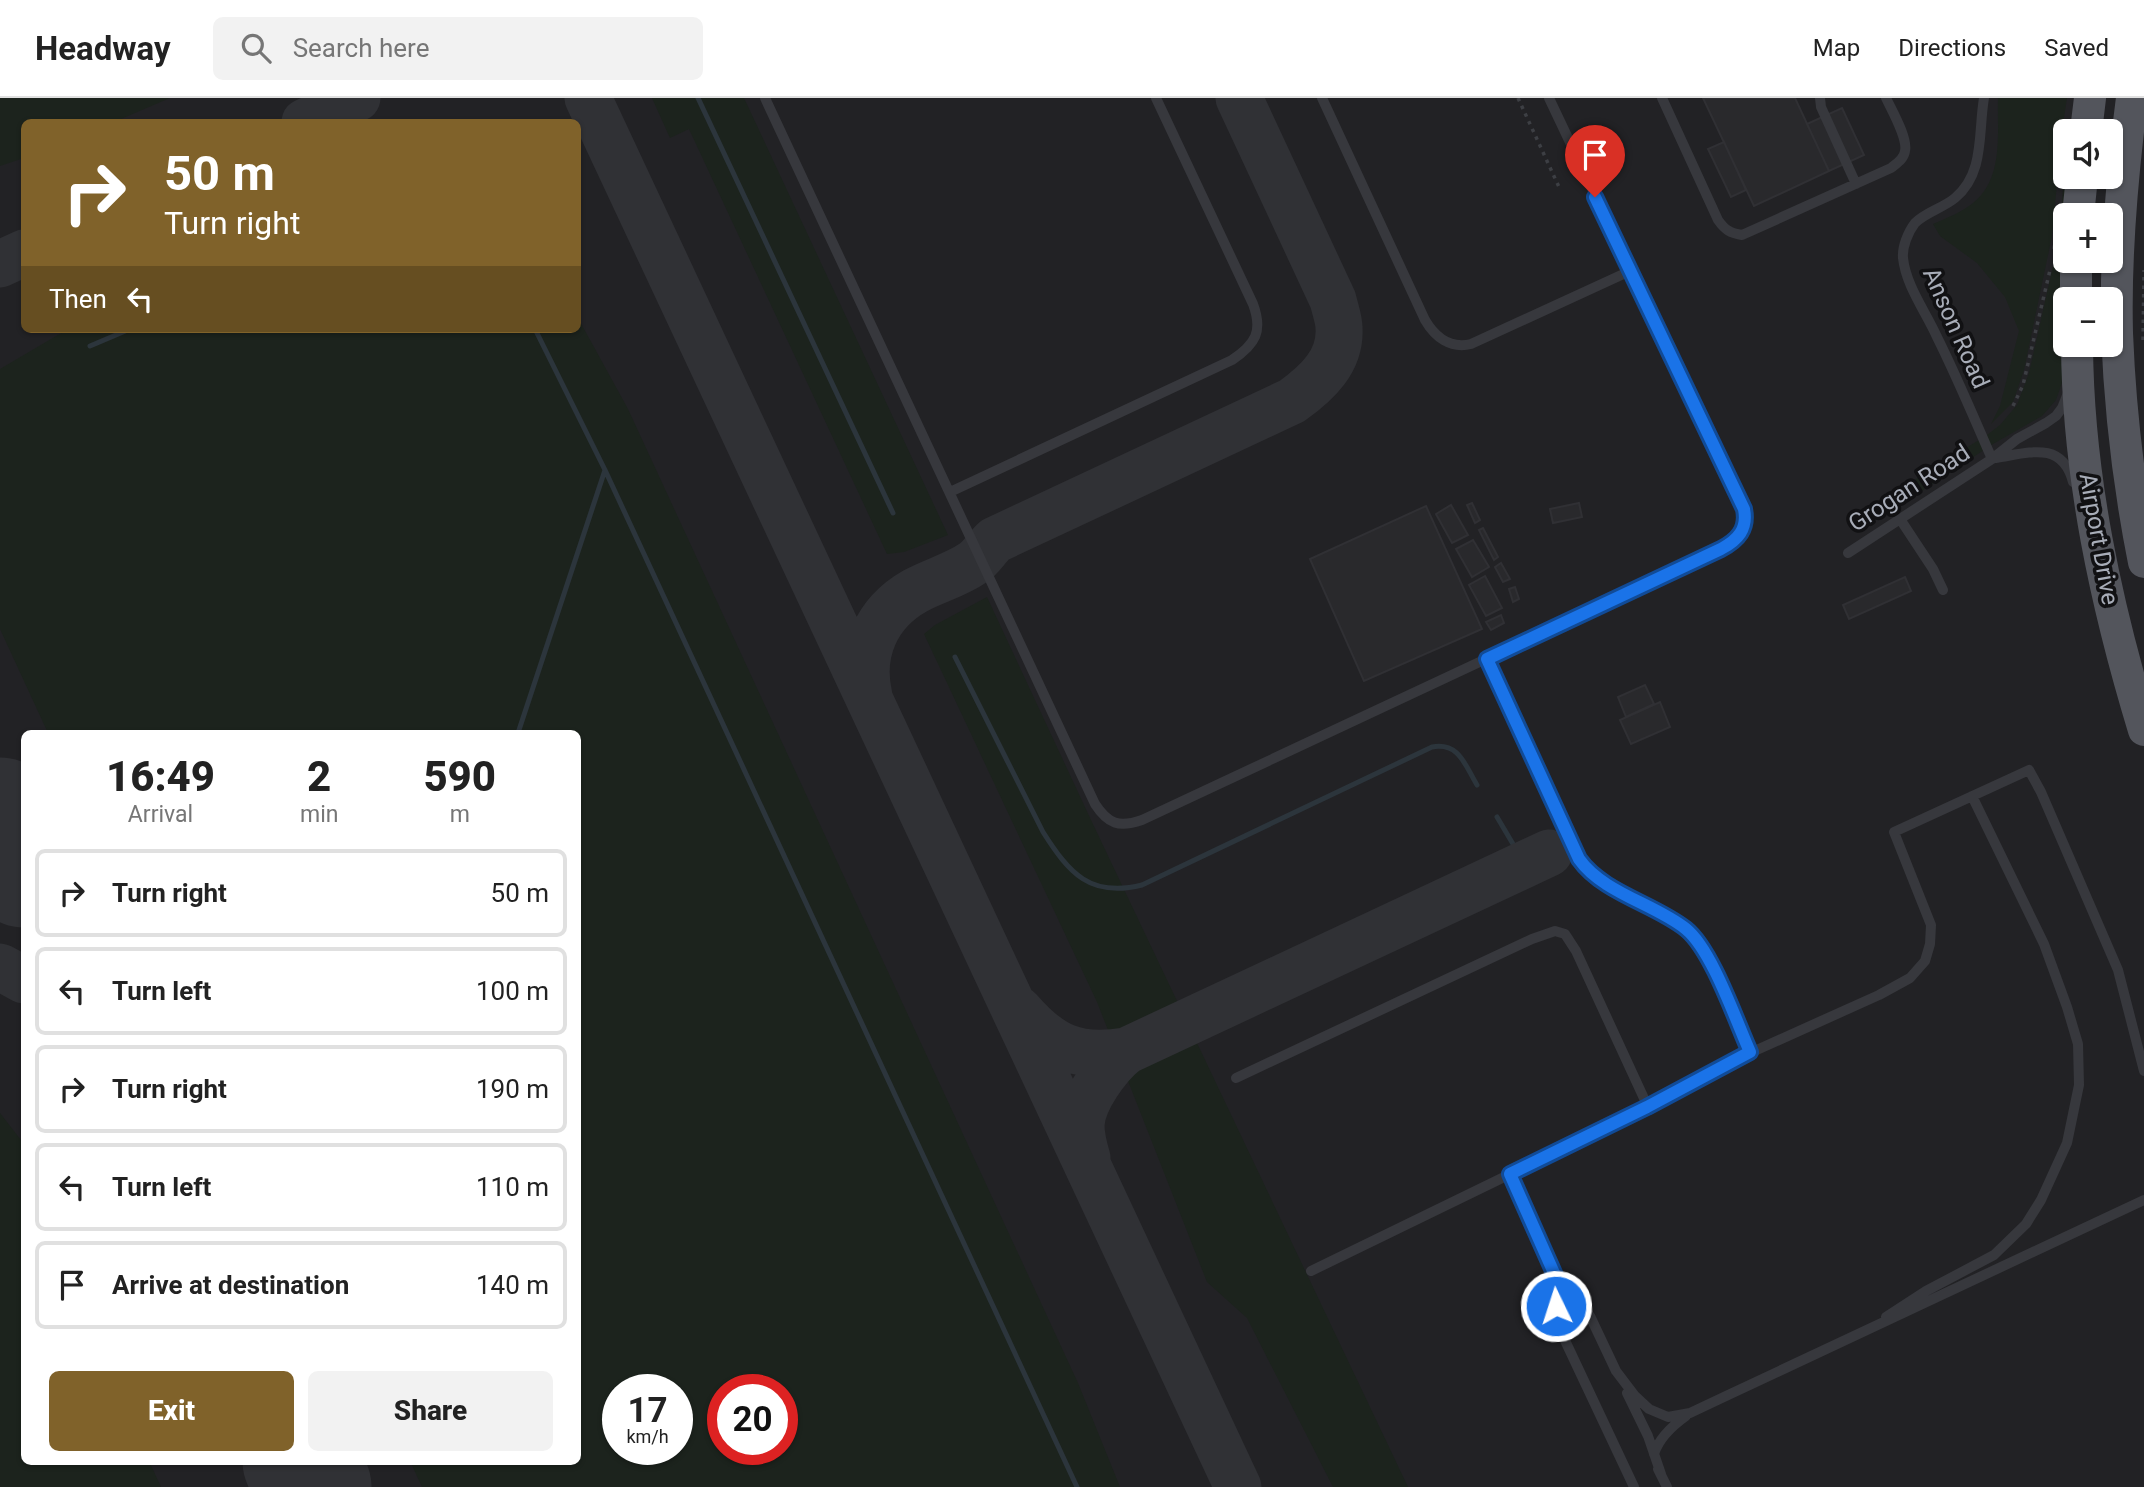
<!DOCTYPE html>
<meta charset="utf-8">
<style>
:root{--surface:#fff;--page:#f2f2f2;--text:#222;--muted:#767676;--line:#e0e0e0;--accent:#80622a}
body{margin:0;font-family:Roboto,sans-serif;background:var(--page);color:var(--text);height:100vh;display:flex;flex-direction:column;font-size:26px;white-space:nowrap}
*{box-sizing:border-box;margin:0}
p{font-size:23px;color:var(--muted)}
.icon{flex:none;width:38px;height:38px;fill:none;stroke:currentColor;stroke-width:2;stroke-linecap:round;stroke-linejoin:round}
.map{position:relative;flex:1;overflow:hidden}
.panel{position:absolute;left:21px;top:632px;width:560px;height:735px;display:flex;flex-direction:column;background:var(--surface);border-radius:10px;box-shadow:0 2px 5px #0004}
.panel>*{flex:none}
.banner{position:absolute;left:21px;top:21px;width:560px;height:214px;border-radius:10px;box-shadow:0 2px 5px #0004;background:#80622a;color:#fff;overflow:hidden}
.controls{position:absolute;left:2053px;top:21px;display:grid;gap:14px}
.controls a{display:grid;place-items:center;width:70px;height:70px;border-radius:10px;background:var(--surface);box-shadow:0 2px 5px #0004;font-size:35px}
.speed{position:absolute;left:602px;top:1276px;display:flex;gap:14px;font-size:35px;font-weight:700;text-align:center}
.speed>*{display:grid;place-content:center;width:91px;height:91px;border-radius:50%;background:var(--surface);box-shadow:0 2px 5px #0004;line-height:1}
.speed small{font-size:18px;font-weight:400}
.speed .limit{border:10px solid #d22;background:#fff;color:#111}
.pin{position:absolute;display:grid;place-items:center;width:60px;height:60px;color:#fff;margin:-72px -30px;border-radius:50% 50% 50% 0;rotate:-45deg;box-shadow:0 0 7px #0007}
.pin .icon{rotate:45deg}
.me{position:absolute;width:77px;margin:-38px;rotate:356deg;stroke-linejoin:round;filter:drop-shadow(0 0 5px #0008)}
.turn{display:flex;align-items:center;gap:24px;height:147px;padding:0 28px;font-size:32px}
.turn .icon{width:91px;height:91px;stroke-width:2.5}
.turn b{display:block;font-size:49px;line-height:60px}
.then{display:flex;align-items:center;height:66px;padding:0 28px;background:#0003;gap:14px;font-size:26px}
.eta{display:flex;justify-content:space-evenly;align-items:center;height:119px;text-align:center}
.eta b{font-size:42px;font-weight:800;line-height:49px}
.action{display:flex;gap:14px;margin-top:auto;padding:14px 28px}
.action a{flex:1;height:80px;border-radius:10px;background:var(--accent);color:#fff;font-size:28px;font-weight:800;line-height:80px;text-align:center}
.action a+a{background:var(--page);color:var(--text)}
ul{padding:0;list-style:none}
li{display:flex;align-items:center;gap:21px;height:88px;margin:0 14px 10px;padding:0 14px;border:4px solid var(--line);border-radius:10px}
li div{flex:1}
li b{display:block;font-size:26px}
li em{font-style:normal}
header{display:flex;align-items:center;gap:42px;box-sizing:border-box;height:98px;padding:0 35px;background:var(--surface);border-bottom:2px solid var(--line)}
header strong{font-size:33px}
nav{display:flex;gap:38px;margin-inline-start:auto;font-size:24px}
.search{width:490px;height:63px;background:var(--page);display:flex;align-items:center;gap:18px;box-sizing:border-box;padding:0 24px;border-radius:10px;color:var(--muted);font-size:26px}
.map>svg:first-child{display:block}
</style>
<header>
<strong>Headway</strong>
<div class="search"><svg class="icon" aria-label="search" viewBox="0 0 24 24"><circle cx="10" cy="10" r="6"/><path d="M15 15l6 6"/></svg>Search here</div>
<nav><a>Map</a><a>Directions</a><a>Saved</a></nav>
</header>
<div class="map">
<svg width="2144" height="1389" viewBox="0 0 2144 1389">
<rect width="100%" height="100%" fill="#161618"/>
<path fill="#222225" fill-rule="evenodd" d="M0 0H2144V1389H0ZM24 24H578V231H24ZM2065 33H2110V79H2065ZM2065 117H2110V163H2065ZM2065 201H2110V247H2065ZM24 635H578V1363H24ZM618 1292H677V1351H618ZM723 1292H782V1351H723Z"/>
<path fill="#1c231d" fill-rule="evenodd" d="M0 0H170L114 24H24V60L0 68Z
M652 0H744L948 437 904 454 887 456 689 31 670 40Z
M1998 0H2067L2062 33 2052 138 2024 272 2013 304 1991 326 2000 308 2019 233 2005 199 1977 165 1940 138 1933 126C1947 120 1962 114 1973 105 2004 80 1997 36 1998 0Z
M2065 57V79H2069L2065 117 2063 210 2065 262 2064 279 2056 302 2042 318 1993 346 1922 393 1871 412V409L1987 337 2000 327 2017 307 2029 275 2060 137Z
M578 220 628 311 1078 1285 1120 1389H422L410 1363H578V635H48L0 531V271L68 231H578ZM618 1292H677V1351H618ZM723 1292H782V1351H723Z
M987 499 1091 722 1408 1389H1333L1247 1220 1207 1184 1097 904 924 536 935 527Z
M0 1015 24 1046V1363H149L161 1389H0Z"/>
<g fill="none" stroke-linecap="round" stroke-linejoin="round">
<path stroke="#2c353c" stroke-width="5" d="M698 0 893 415
M535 231 605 372 1077 1389
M90 248 130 231
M955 559 1043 734C1069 775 1090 800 1142 787L1432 649C1459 644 1465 667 1477 687
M518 635 605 372
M1497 719 1513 746"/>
<path stroke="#303135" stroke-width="47" d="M588 0 1238 1389
M305 24 357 0
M0 166 24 155
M869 598C859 555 876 515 915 493 933 483 956 477 973 465 982 459 987 449 995 442L1292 303C1317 285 1341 263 1339 230 1339 221 1335 211 1333 202L1239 0
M0 869 24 882
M1019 912C1051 949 1076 961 1126 953
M1087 1060C1084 1050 1081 1038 1081 1027 1082 1003 1107 968 1126 953L1549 755"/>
<path stroke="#303135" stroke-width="117" d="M0 718 24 771
M301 1363 313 1389"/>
</g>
<path fill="#29292c" stroke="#303034" stroke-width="2" d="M1703 0H1795L1829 73 1754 108Z
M1842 10 1864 57 1829 73 1807 26Z
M1724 44 1746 92 1731 99 1708 51Z
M1472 405 1480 422 1475 425 1467 407Z
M1579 405 1582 419 1553 425 1550 411Z
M1451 407 1468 437 1452 445 1436 416Z
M1426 408 1482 531 1364 583 1310 461Z
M1483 430 1498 459 1494 462 1479 432Z
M1473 442 1489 469 1472 479 1456 451Z
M1501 465 1510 481 1503 484 1495 469Z
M1485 478 1502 510 1486 518 1469 487Z
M1905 479 1911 493 1849 521 1843 507Z
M1515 489 1519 501 1513 504 1509 491Z
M1501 517 1504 525 1491 532 1486 524Z
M1645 587 1654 606 1626 619 1618 599Z
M1660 604 1670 629 1631 646 1620 622Z"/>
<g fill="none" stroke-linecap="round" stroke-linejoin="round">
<path stroke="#3d3f44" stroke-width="3.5" stroke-dasharray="3.5 5" stroke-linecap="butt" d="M1518 0 1559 89
M2062 64 2065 44
M2054 151 2057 127
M2143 242 2144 172
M2013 308 2023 287 2050 172"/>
<path stroke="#37383d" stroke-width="10" d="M765 0 1095 706C1108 726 1119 730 1142 722L1721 451C1738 442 1748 432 1744 411L1549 0
M1322 0 1425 222C1435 239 1450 251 1471 246L1630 173
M1662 0 1718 122C1725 132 1730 135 1742 137L1891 70C1897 65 1904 61 1905 53 1908 40 1892 13 1886 0
M1820 0 1821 9 1856 86
M1984 0C1978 35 1985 75 1955 100 1943 110 1926 114 1915 125 1908 134 1902 149 1903 160 1906 188 1926 214 1937 239 1957 279 1974 320 1992 361
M1996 360C2028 355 2062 342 2073 384
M950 394 1232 262C1256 246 1263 233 1253 206L1156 0
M1900 421 1933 471 1943 492
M1848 455 1992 361 2017 341 2046 325 2056 318 2062 310 2068 295
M1487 561 1579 761C1602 793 1656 806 1686 831 1712 852 1736 923 1750 955
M1236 980 1532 841 1555 833 1565 836 1576 853 1648 1009 1750 955 1879 897 1910 880 1925 863 1930 846 1931 827 1894 734 2029 672 2041 694 2118 872 2144 973
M1510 1076 1558 1184 1575 1199 1590 1218 1616 1273 1635 1298 1649 1311 1668 1319 1690 1315 1726 1298 2144 1102
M1311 1173 1648 1009
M1558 1184 1556 1208 1561 1234 1634 1389
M1886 1219 1926 1193 1994 1157 2026 1126 2041 1102 2067 1045 2079 987 2078 946 2067 909 2044 846 1972 698
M1627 1295 1648 1338 1661 1376
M1654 1356C1659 1340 1672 1328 1686 1318
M1658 1371 1667 1389"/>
<path stroke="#53555c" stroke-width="32" d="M2132 0C2122 78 2115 157 2117 235 2120 312 2129 389 2144 464
M2086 33 2090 0
M2078 117 2082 79
M2076 201V163
M2077 247C2078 378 2106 507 2144 632"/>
</g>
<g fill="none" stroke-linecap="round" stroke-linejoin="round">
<defs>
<path id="route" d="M1556 1208 1558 1184 1510 1076 1647 1009 1750 954C1736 923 1712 852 1686 831 1655 806 1603 795 1579 761L1487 561 1721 451C1738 442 1748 431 1744 411L1595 99"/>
</defs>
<use href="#route" stroke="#114b97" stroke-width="18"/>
<use href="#route" stroke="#1a73e8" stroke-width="12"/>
</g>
<g text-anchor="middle" stroke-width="7" stroke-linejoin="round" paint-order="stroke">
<g font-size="24" fill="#a8adb8" stroke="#111113">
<text transform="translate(1956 230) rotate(66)" y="8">Anson Road</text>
<text transform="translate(1909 390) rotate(-33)" y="8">Grogan Road</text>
<text transform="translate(2099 441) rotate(80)" y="8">Airport Drive</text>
</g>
</g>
</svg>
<div class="controls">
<a><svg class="icon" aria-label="sound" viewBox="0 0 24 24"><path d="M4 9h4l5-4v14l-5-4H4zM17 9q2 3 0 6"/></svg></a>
<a>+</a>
<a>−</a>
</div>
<div class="speed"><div>17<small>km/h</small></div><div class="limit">20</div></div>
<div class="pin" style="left:1595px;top:99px;background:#d93025"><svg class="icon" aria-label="arrive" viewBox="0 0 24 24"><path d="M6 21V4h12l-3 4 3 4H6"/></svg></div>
<svg class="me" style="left:1556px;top:1208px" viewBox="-20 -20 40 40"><circle r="17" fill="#1a73e8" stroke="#fff" stroke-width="3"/><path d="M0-11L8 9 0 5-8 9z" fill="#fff"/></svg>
<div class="banner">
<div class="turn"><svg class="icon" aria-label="right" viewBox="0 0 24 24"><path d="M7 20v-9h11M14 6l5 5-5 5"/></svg><div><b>50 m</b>Turn right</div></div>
<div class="then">Then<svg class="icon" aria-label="left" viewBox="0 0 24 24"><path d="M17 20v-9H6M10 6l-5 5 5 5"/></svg></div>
</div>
<section class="panel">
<div class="eta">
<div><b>16:49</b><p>Arrival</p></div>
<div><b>2</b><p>min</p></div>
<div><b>590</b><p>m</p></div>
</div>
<ul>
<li><svg class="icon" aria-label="right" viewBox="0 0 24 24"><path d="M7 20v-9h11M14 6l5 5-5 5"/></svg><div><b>Turn right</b></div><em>50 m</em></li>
<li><svg class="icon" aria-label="left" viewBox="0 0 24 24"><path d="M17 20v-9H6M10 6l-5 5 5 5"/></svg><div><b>Turn left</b></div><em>100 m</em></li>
<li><svg class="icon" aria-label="right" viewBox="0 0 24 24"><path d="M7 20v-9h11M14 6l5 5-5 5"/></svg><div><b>Turn right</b></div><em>190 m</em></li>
<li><svg class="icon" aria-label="left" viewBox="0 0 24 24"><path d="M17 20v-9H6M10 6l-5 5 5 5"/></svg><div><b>Turn left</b></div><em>110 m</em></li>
<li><svg class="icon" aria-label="arrive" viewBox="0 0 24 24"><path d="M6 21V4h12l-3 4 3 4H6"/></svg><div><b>Arrive at destination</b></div><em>140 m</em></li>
</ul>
<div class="action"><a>Exit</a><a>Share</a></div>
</section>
</div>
